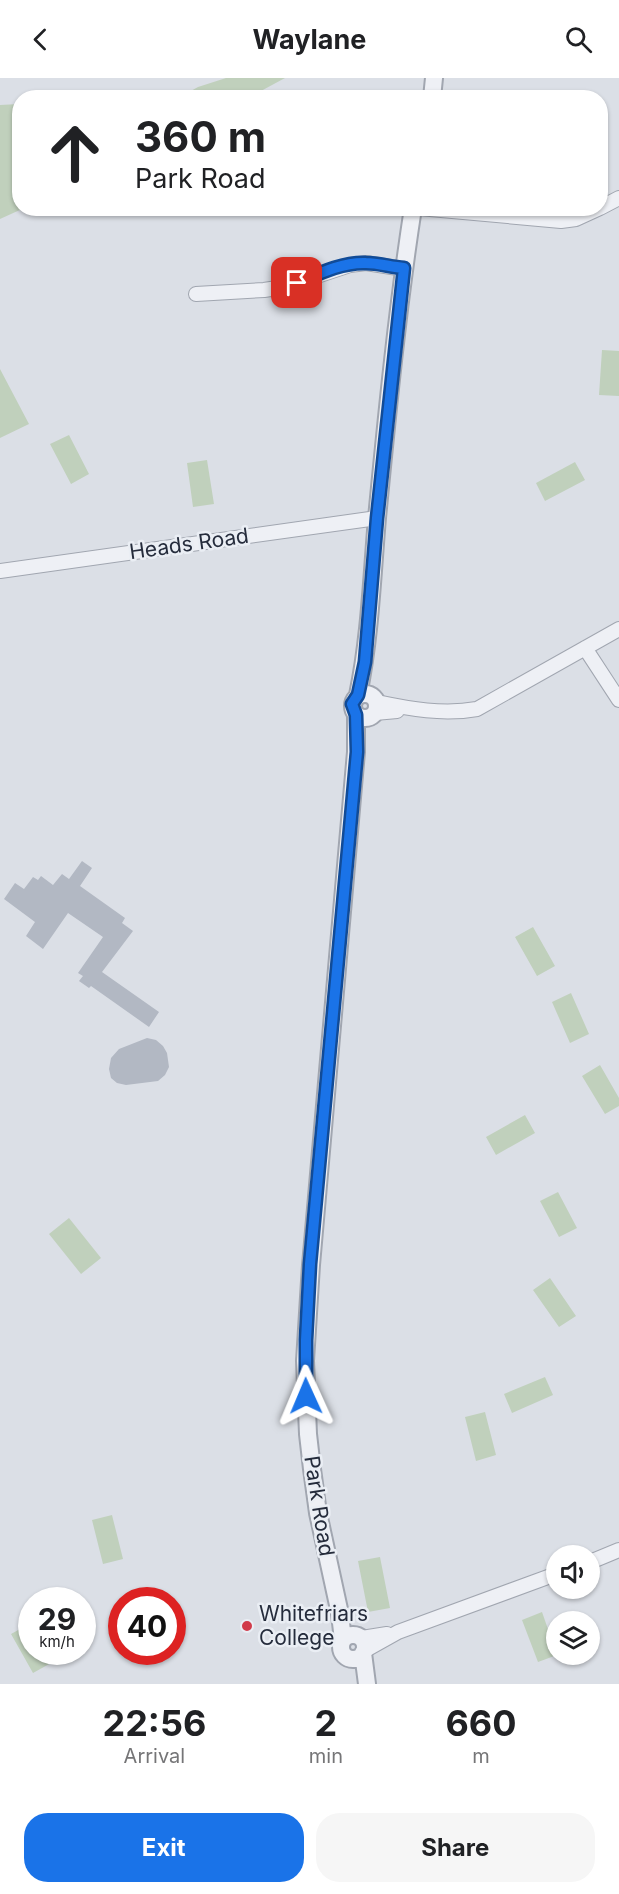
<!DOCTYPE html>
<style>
:root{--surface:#fff;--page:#f6f6f6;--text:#202124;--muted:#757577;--accent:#1a73e8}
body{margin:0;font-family:Inter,sans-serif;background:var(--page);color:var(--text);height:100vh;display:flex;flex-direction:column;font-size:22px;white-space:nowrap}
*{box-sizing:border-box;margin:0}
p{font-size:20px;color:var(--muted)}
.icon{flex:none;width:33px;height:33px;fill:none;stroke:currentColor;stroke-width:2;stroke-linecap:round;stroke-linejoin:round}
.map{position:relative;height:1606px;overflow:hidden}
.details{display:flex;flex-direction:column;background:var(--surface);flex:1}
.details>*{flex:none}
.banner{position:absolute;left:12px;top:12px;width:596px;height:126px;border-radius:24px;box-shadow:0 2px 4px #0004;background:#fff;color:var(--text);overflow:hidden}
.fabs{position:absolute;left:546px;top:1467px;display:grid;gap:12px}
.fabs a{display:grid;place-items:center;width:54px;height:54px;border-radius:50%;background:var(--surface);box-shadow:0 2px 4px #0004;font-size:30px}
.speed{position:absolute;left:18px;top:1509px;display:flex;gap:12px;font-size:30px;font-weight:700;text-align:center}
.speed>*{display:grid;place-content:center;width:78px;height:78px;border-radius:50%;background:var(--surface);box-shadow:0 2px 4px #0004;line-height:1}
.speed small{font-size:15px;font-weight:400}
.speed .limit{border:9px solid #d22;background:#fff;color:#111}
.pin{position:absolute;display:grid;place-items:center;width:51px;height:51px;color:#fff;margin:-26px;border-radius:12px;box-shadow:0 3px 9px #0006}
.me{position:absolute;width:66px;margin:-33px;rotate:359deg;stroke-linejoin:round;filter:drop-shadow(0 0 4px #0008)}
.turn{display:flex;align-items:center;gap:21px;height:126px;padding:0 24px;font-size:27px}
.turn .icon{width:78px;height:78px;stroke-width:2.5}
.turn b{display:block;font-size:42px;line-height:51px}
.eta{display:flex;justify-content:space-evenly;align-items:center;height:102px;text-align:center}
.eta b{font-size:36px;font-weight:700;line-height:42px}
.action{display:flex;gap:12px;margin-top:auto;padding:12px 24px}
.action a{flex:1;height:69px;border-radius:24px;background:var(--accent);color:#fff;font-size:24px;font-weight:700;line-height:69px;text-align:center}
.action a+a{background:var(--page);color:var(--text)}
header{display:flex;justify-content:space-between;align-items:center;height:78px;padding:0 24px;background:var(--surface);font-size:27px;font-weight:700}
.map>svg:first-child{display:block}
</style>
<header><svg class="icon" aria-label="back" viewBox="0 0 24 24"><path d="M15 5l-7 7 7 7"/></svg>Waylane<svg class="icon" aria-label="search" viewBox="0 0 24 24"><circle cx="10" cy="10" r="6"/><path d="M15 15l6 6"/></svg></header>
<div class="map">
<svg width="619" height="1606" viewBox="0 0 619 1606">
<rect width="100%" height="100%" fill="#dbdfe6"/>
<path fill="#c0d0bc" d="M226 0H285L250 19H180L198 9Z
M19 26 20 130 22 131 0 141V27Z
M602 272 619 273V318L599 317Z
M0 291 29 346 0 360Z
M69 357 89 396 71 406 50 366Z
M207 382 214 426 193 429 187 385Z
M575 384 585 402 545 423 536 405Z
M533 849 555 888 537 898 515 859Z
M571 915 589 956 570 965 552 924Z
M600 987 619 1020V1028L605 1036 582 998Z
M525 1037 535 1055 496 1077 486 1059Z
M558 1114 577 1150 559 1159 540 1123Z
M69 1140 101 1180 81 1196 49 1156Z
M550 1200 576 1238 559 1249 533 1212Z
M545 1299 553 1317 512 1335 504 1316Z
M485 1334 496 1377 476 1383 465 1339Z
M112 1437 123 1481 103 1486 92 1442Z
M380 1479 390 1530 368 1534 358 1483Z
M542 1534 557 1577 538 1584 522 1542Z
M29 1546 31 1551 32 1574H44L51 1585 33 1595 11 1556Z"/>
<path fill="#b2b8c3" d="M82 783 92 790 80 808 125 840 122 845 133 853 102 894 159 934 149 949 91 908 89 910 79 903 83 898 78 895 103 859 68 835 43 871 26 858 35 844 4 821 15 805 24 811 33 799 38 802 41 798 53 807 62 796 69 801Z
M147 960 156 962 163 968 167 975 169 989 165 997 158 1003 126 1007 117 1005 111 1000 109 991 111 980 119 971Z"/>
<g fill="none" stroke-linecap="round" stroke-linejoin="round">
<defs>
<path id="minor" d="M419 130 561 143 576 141 600 130
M600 130 619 120
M196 216 264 212 284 209 350 187 366 185 404 191
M0 493 377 440
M585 570 619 622
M377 624C410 631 443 637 477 631L619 551
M375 635 397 633
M590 1484 619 1472
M362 1560 387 1556
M364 1573 398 1554 556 1496"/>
<path id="tertiary" d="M432 20 434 0
M353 628a12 12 0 1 1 24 0a12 12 0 1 1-24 0Z
M358 617C370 559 372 499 377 440 387 337 397 233 413 130
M341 1569a12 12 0 1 1 24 0a12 12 0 1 1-24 0Z
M343 1562 340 1536 318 1435 312 1391 308 1356 305 1283 311 1187 356 674V637
M363 1575 367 1606"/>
</defs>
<use href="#minor" stroke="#a1a6b0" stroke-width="16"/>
<use href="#tertiary" stroke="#a1a6b0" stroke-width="20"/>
<use href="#minor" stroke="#eef0f5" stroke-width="14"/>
<use href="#tertiary" stroke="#eef0f5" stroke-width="16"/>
</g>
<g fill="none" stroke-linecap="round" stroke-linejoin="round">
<defs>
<path id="route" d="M297 205C318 196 342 184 366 185 378 185 391 189 404 190L377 440 365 584 358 617 352 626 356 637 357 674 310 1186 306 1262V1318"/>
</defs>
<use href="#route" stroke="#114b97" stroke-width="15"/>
<use href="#route" stroke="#1a73e8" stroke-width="10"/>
</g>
<circle fill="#d13b4a" stroke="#eaeef4" stroke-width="2" cx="247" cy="1548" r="6"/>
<g text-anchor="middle" stroke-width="5" stroke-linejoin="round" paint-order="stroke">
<g font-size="21" fill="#252c3c" stroke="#eaeef4">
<text transform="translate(189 466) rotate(-8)" y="7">Heads Road</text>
<text transform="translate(319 1428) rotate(81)" y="7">Park Road</text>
</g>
<g font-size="21" fill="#252c3c" stroke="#eaeef4" text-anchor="start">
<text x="259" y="1543">Whitefriars<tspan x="259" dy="24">College</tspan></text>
</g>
</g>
</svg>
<div class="fabs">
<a><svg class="icon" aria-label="sound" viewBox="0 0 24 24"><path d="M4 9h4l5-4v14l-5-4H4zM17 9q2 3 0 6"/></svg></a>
<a><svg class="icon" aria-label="layers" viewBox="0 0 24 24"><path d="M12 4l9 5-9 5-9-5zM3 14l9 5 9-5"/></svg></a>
</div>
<div class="speed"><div>29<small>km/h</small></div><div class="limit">40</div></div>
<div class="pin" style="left:297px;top:205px;background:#d93025"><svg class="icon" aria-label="arrive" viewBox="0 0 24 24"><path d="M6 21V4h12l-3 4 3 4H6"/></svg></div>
<svg class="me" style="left:306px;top:1318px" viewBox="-20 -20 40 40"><path d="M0-17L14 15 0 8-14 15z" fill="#1a73e8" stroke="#fff" stroke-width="4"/></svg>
<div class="banner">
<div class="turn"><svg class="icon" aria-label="ahead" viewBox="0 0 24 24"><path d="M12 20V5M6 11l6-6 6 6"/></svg><div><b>360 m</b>Park Road</div></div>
</div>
</div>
<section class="details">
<div class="eta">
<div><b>22:56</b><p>Arrival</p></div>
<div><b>2</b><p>min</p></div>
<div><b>660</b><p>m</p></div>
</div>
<div class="action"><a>Exit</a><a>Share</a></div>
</section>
